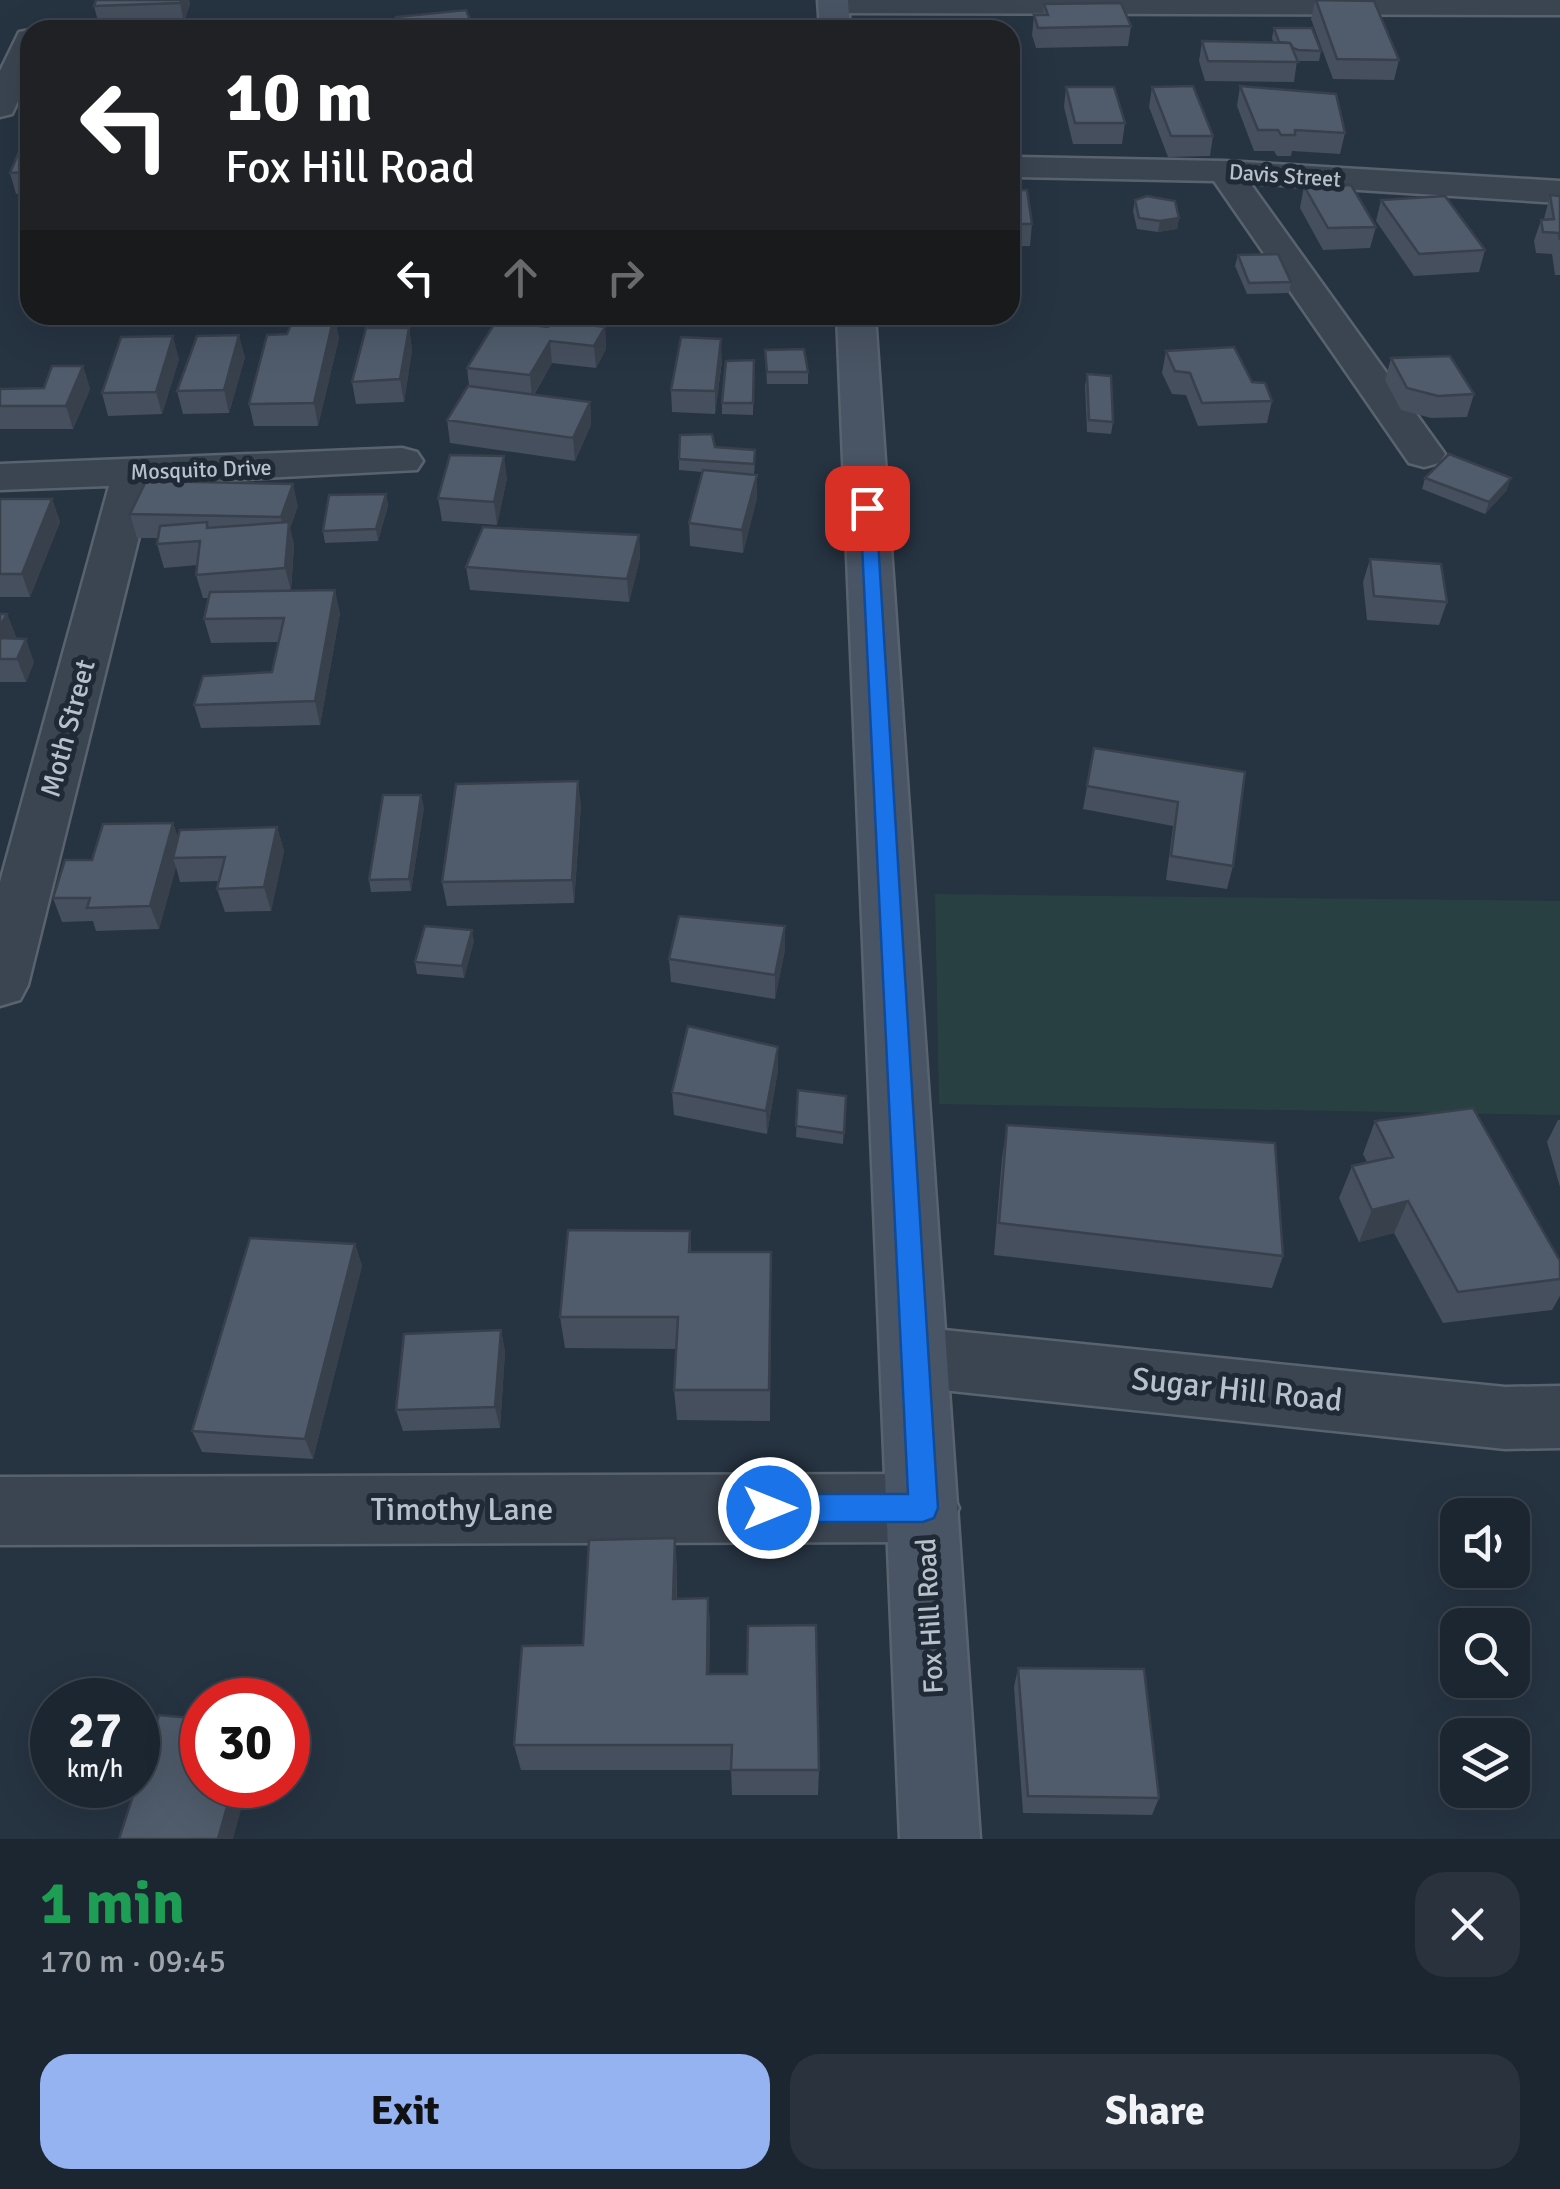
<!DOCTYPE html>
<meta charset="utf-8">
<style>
:root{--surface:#1c2631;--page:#29323d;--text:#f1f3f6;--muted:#a0a5ab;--line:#3a434d;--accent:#95b2f1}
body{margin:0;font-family:Signika,sans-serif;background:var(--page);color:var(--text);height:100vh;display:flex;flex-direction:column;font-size:38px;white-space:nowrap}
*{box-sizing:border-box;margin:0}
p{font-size:32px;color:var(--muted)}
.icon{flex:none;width:55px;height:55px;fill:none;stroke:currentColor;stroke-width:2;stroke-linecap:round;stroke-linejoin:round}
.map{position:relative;height:1839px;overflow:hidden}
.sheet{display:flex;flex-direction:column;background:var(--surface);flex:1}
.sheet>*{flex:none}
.guide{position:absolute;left:20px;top:20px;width:1000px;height:305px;border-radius:30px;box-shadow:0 10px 40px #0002,0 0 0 2px var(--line);background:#202124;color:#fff;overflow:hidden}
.tools{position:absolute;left:1440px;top:1498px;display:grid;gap:20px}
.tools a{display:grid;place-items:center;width:90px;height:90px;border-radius:20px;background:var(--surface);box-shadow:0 10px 40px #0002,0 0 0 2px var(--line);font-size:50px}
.speed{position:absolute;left:30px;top:1678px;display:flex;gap:20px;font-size:50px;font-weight:700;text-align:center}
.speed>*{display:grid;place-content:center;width:130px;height:130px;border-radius:50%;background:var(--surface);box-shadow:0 10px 40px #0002,0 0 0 2px var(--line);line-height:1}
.speed small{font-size:25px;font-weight:400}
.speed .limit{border:15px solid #d22;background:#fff;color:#111}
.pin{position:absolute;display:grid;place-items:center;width:85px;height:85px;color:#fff;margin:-42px;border-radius:20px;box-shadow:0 5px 15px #0006}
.me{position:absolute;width:110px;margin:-55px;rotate:90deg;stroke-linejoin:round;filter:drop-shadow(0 0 8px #0008)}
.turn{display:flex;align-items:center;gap:35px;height:210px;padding:0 40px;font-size:45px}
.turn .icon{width:130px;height:130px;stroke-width:2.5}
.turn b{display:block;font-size:70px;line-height:85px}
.lanes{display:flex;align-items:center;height:95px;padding:0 40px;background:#0003;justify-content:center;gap:50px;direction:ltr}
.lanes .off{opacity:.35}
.round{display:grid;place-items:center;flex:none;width:105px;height:105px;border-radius:30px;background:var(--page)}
.headline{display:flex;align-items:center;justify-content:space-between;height:170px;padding:0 40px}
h1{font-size:60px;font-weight:700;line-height:75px;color:#1e9e55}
.primary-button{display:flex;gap:20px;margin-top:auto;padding:20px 40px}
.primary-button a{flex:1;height:115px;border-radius:30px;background:var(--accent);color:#111;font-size:40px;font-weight:700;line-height:115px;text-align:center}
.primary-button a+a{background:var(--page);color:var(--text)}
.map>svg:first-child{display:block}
</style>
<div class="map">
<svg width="1560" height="1839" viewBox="0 0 1560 1839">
<rect width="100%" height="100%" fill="#263341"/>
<path fill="#284042" d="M935 894 1560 901V1115L939 1104Z"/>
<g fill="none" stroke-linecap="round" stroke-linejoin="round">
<defs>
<path id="street" d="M821 0H1560V15L833 13 822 10Z
M30 30V75L12 114 0 117V71L19 32Z
M1010 157 1224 161 1560 181V203L1250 183 1445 454 1439 463 1424 467 1409 463 1214 181 1010 177Z
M402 448 417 452 423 461 417 470 152 484 28 985 20 1000 0 1006V882L109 486 0 490V464Z
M914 1327 1505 1387 1560 1386V1448L1505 1449 914 1387 890 1378 881 1357 890 1336Z
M923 1474 948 1484 959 1508 948 1532 923 1542 0 1545V1477Z"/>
<path id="secondary" d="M818 0H848L850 30H820Z
M837 315H875L980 1839H900Z"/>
</defs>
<use href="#street" stroke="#58636e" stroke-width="5"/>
<use href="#secondary" stroke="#58636e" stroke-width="5"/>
<use href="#street" fill="#3b4551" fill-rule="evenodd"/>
<use href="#secondary" fill="#495464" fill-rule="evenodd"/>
</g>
<path fill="#454f5d" d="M96 0H189L190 4 184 22 99 25 94 6Z
M1315 0 1399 60 1394 80 1333 79 1311 19Z
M1044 4 1131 26 1128 46 1036 48 1032 35 1034 15H1043Z
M1274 28 1321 51 1319 61H1297L1294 82 1205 81 1199 61 1202 41 1273 42 1272 38Z
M1240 86 1345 133 1340 154 1292 151 1291 156H1277L1274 151H1254L1237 106Z
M1066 87 1125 123 1122 144H1073L1064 107Z
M1152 87 1213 136 1210 156 1168 157 1149 107Z
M30 142V193L16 194 10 173Z
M1304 186 1376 227 1370 248 1323 250 1300 208Z
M1010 190 1032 224 1030 246H1010Z
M1550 195 1560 196V275H1555L1552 254 1536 253 1534 241 1541 220 1544 219Z
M1135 200 1179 218 1177 229 1158 232 1137 229 1133 211Z
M1381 200 1485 250 1479 272 1414 276 1376 221Z
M1238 255 1291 282 1289 293 1247 294 1235 266Z
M595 315V326L605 327 606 349 596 368 552 363 534 395 590 402 591 425 575 461 450 443 447 420 469 386 467 368 548 327Z
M334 316 339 338 318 426H254L249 404 287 334Z
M409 328 412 350 404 402 356 404 352 382Z
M765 350 808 372V384H767Z
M1166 351 1252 382 1272 401 1267 423 1198 426 1186 395 1172 394 1162 373Z
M245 357 229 413 183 414 177 391Z
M1391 358 1474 394 1467 417 1431 418 1401 410 1385 380Z
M179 359 162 414 108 416 102 393Z
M754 360 753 415 722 414V403Z
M722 361 715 414 672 412 671 390Z
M83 366 90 389 73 429H0V389L44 388Z
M1087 374 1113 422 1111 434 1087 432 1085 386Z
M715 447 755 462 754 474 757 498 743 553 690 546 689 523 702 472 679 470V459Z
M507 478 497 525 442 521 438 498Z
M1425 478 1507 490 1485 514 1422 489Z
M386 494 388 506 378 541 325 543 323 531Z
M0 499H52L60 522 30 597H0Z
M298 506 290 528 294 545 291 591 340 613 320 725 201 728 194 705 272 672 279 642 211 643 204 619 209 598H203L196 575 198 565 164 568 157 544 158 538H137L130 514Z
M639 535 640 558 629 602 470 590 466 567Z
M1370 559 1447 602 1439 625 1367 620 1363 582Z
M0 614H7L16 637 15 639 34 662 26 682H0Z
M1094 748 1245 772 1233 866 1227 889 1166 880 1173 826 1083 809Z
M581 805 574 903 447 906 442 882Z
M424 807 411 891 371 892 369 880Z
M173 823 178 838 277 827 284 851 271 911 225 912 217 889 219 881 180 882 176 867 159 929 96 931 93 921 62 922 53 898Z
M474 941 464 978 417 974 415 962Z
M785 950 775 999 671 982 669 959Z
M778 1047V1070L767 1134 674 1115 672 1092Z
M798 1090 846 1096 843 1144 796 1137Z
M1558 1120H1560V1187L1547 1142Z
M1375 1121 1560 1261V1296L1552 1310 1443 1323 1394 1233 1359 1242 1339 1198 1352 1166 1367 1162 1363 1154Z
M1007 1125 1283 1256 1272 1288 994 1255 1002 1158Z
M690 1231 691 1252H771L770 1421 677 1420 674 1390 676 1349 565 1348 560 1317Z
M355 1244 362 1266 313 1459 202 1452 192 1431Z
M501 1330 505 1352 500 1428 403 1431 396 1410Z
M677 1566V1599L708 1598 710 1625 709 1674 819 1770 818 1795H732L731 1770H521L514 1745Z
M1018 1668 1159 1798 1152 1815 1023 1813 1014 1687Z"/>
<path fill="#38404c" d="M181 0H189L190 4 184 22 180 3Z
M1179 218 1177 229 1158 232 1160 221Z
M334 316 339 338 318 426 314 403Z
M605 327 606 349 596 368 594 346Z
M409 328 412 350 404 402 400 379Z
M239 335 245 357 229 413 224 390Z
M173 336 179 359 162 414 156 392Z
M721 339 722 361 715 414V391Z
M550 341 552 363 532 397 530 375Z
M83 366 90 389 73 429 66 406Z
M590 402 591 425 575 461 573 438Z
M504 456 507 478 497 525 494 502Z
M757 475V498L743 553 742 530Z
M1511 478 1507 490 1485 514 1489 502Z
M293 484 298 506 290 528 294 545 291 591 285 568 286 540 281 517Z
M386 494 388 506 378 541 376 529Z
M52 499 60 522 30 597 22 574Z
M639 535 640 558 629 602 627 579Z
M335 590 340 613 320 725 315 701Z
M7 614 16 637 4 659 0 656V626Z
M26 639 34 662 26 682 17 659Z
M578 781 581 805 574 903 572 880Z
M421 795 424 807 411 891 409 879Z
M173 823 181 847 173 858 176 867 159 929 150 906Z
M277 827 284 851 271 911 264 887Z
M785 926V950L775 999V975Z
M472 930 474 941 464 978 462 966Z
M778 1047V1070L767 1134 766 1111Z
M1408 1201 1394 1233 1359 1242 1372 1210Z
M355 1244 362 1266 313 1459 305 1439Z
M501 1330 505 1352 500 1428 495 1407Z
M675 1538 677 1566 676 1627 673 1599Z
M708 1598 710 1625 709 1700 707 1674Z
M233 1785H248L233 1839H218Z"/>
<path fill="#505c6c" stroke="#38404c" stroke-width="2.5" d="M96 0H181L180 3 94 6Z
M1316 0 1374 1 1399 60 1337 59Z
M1121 3 1131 26 1038 28 1034 15H1048L1044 4Z
M466 10 474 30H400L396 17Z
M1274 28H1312L1321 51 1298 50 1293 48 1290 43 1279 42Z
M1202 41 1290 43 1298 62 1208 61Z
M1193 86 1213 136H1171L1152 87Z
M1240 86 1336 94 1345 133 1295 130V135H1281L1278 130H1258Z
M1066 87H1114L1125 123H1075Z
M23 142H30V172L10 173Z
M1351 185 1376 227 1328 228 1304 186Z
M1010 190H1027L1032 224H1010Z
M1550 195 1560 196V240L1559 233 1543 232 1541 220 1554 219Z
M1147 196 1175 201 1179 218 1160 221 1139 218 1135 200Z
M1445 196 1485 250 1419 254 1381 200Z
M1278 254 1291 282 1249 283 1238 255Z
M555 315H594L588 325 605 327 594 346 550 341 530 375 467 368 496 321 548 327Z
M334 316 314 403 249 404 267 335 287 334 294 317Z
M366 328H409L400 379 352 382Z
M239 335 224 390 177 391 197 336Z
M173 336 156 392 102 393 121 337Z
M681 337 721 339 715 391 671 390Z
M1234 347 1252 382 1265 383 1272 401 1202 403 1190 373 1175 371 1166 351Z
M804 349 808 372H767L765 350Z
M1450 356 1474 394 1438 396 1407 388 1391 358Z
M754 360 753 403H722L726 361Z
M52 366H83L66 406H0V389L44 388Z
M1087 374 1111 376 1113 422 1089 420Z
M468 386 590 402 573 438 447 420Z
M712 434 715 447 755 450 754 464 679 459 680 435Z
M1449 454 1511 478 1489 502 1425 478Z
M450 455 504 456 494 502 438 498Z
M703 470 757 475 742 530 689 523Z
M146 481 293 484 281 517 130 514Z
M386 494 376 529 323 531 329 495Z
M0 499H52L22 574H0Z
M207 522V528L289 522 285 568 196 575 200 541 157 544 160 526Z
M483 527 639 535 627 579 466 567Z
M1370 559 1441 564 1447 602 1374 596Z
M335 590 315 701 194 705 203 676 272 672 284 618 204 619 210 592Z
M0 614H7L0 626Z
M0 638 26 639 17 659H0Z
M1094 748 1245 772 1233 866 1171 856 1178 802 1087 786Z
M578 781 572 880 442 882 456 784Z
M383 795H421L409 879 369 880Z
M173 823 150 906 87 908 90 898H53L65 860H92L103 824Z
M277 827 264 887 217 889 225 857 173 858 180 830Z
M679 916 785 926 775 975 669 959Z
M425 926 472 930 462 966 415 962Z
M688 1026 778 1047 766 1111 672 1092Z
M798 1090 846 1096 844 1133 796 1126Z
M1473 1108 1560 1261V1279L1458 1292 1408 1201 1372 1210 1352 1166 1393 1157 1375 1121Z
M1007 1125 1275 1143 1283 1256 999 1223Z
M568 1230 690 1231 689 1252H771L769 1390H674L678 1317H560Z
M250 1238 355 1244 305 1439 192 1431Z
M501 1330 495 1407 396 1410 404 1334Z
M675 1538 673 1599 708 1598 707 1674H747L748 1626 816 1625 819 1770H731L732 1745H514L522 1646 583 1645 589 1540Z
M1018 1668 1144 1669 1159 1798 1028 1796Z
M159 1715 202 1719V1785H233L218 1839H119Z"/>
<path fill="#1a73e8" stroke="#114b97" stroke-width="2.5" d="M860 504 876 508 938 1508 934 1518 923 1522H769L759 1518 755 1508 759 1498 769 1494H908Z"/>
<g text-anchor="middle" stroke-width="10" stroke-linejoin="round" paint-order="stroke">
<g font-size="22" fill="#b7c0cb" stroke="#1f2a36">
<text transform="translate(1285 175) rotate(4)" y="8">Davis Street</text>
<text transform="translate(201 469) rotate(-2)" y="8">Mosquito Drive</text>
</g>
<g font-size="28" fill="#b7c0cb" stroke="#1f2a36">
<text transform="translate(67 728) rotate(-75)" y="10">Moth Street</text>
<text transform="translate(929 1616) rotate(-93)" y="10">Fox Hill Road</text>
</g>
<g font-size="32" fill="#b7c0cb" stroke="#1f2a36">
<text transform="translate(1237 1389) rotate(6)" y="11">Sugar Hill Road</text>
<text x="462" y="1520">Timothy Lane</text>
</g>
</g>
</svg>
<div class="tools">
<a><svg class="icon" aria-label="sound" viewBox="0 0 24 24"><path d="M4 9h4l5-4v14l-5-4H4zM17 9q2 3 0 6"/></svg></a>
<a><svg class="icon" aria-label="search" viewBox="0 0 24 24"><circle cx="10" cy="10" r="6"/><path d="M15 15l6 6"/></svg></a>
<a><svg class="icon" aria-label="layers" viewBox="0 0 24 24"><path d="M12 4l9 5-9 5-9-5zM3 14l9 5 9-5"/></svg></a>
</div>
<div class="speed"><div>27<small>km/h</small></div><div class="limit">30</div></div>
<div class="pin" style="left:867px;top:508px;background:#d93025"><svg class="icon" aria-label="arrive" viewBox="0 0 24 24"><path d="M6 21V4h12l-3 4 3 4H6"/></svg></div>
<svg class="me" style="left:769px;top:1508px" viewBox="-20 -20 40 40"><circle r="17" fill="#1a73e8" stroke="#fff" stroke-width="3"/><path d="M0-11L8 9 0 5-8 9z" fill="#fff"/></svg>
<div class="guide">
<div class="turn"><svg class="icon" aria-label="left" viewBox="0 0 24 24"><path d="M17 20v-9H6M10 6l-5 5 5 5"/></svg><div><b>10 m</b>Fox Hill Road</div></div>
<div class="lanes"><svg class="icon" aria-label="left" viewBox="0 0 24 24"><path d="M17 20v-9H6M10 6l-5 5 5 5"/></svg><svg class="icon off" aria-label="ahead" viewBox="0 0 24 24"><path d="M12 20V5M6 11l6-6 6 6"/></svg><svg class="icon off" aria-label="right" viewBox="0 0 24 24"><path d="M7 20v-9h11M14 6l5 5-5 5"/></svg></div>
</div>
</div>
<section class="sheet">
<div class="headline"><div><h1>1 min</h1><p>170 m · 09:45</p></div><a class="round"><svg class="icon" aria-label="close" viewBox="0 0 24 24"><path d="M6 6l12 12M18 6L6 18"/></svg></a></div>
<div class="primary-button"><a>Exit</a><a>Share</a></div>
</section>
